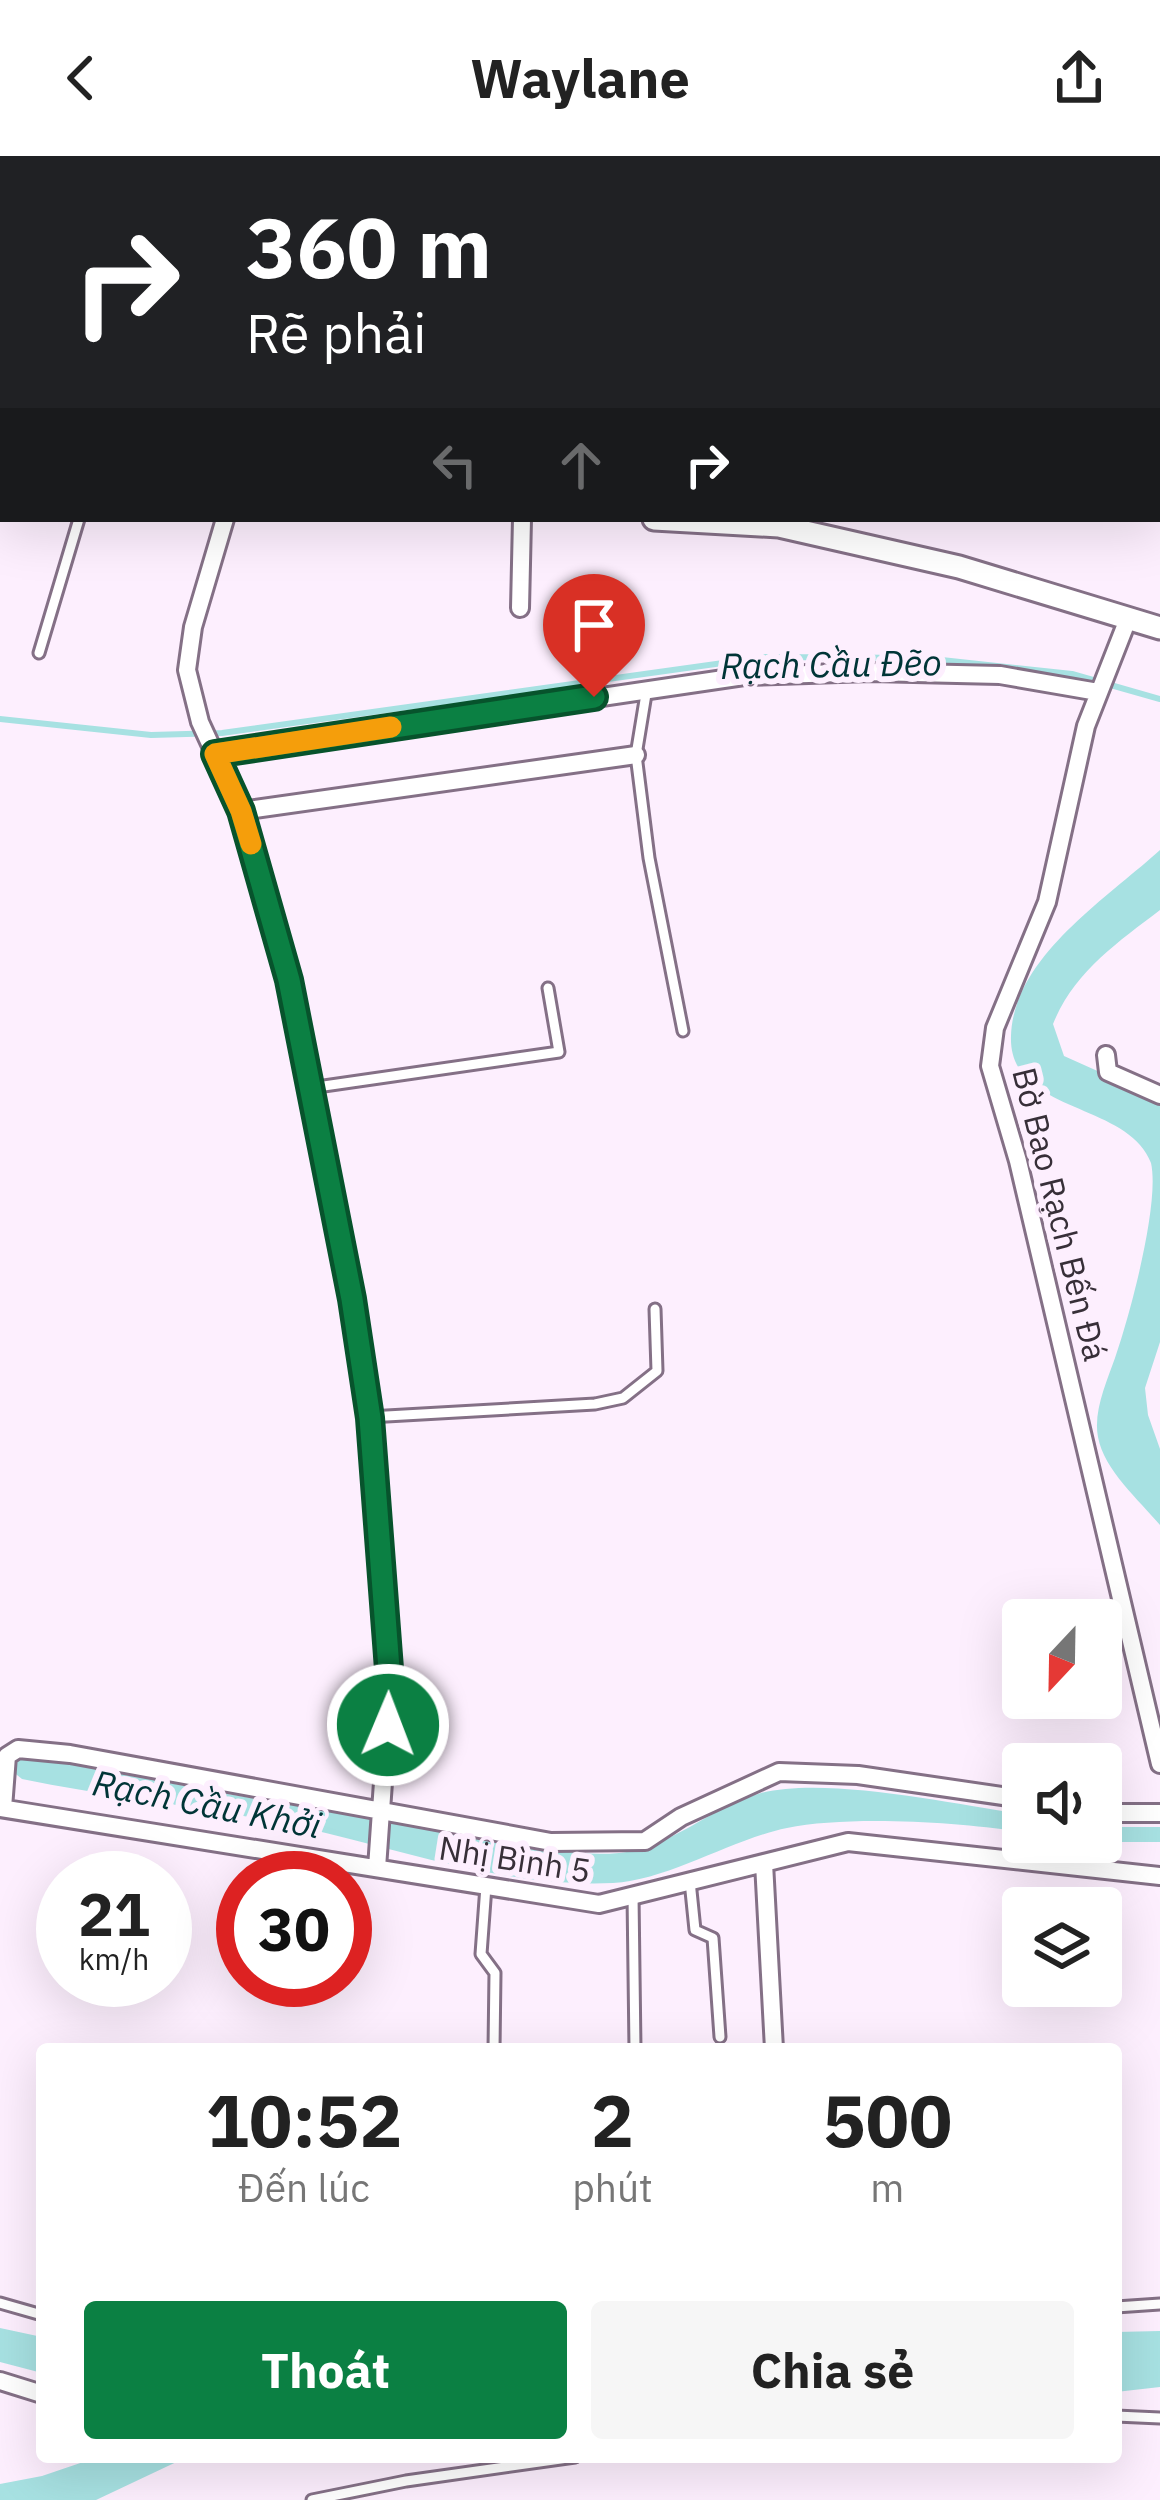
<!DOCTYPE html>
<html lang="vi">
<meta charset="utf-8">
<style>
:root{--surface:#fff;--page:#f6f6f6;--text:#222;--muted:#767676;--accent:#0b8043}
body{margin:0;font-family:"IBM Plex Sans",sans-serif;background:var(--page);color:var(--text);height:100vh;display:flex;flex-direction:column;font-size:45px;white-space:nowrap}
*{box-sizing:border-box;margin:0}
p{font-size:39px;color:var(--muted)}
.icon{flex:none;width:66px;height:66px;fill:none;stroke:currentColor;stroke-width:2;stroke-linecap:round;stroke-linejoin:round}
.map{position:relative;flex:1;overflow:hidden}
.sheet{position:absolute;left:36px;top:1887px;width:1086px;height:420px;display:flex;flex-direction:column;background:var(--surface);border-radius:12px;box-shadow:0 12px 48px #0002}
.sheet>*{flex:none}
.guide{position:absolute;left:0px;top:0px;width:1161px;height:366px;box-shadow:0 12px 48px #0002;background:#202124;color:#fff;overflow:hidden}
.needle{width:78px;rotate:202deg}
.fabs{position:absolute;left:1002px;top:1443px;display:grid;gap:24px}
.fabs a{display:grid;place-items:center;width:120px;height:120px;border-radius:12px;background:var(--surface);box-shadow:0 12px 48px #0002;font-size:60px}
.speed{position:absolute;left:36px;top:1695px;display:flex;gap:24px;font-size:60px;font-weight:700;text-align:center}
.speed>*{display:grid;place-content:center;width:156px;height:156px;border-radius:50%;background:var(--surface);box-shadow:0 12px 48px #0002;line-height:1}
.speed small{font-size:30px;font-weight:400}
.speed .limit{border:18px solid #d22;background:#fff;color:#111}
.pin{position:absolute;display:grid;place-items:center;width:102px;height:102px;color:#fff;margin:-123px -51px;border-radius:50% 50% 50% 0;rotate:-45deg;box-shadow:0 0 12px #0007}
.pin .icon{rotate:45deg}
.me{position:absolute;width:132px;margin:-66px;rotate:1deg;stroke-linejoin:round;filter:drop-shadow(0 0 9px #0008)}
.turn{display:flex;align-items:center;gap:42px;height:252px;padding:0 48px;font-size:54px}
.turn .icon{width:156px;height:156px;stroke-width:2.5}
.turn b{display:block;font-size:84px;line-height:102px}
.lanes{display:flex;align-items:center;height:114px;padding:0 48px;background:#0003;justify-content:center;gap:60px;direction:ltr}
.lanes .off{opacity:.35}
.eta{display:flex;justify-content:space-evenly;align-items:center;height:204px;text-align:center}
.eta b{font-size:72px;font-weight:800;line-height:84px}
.action{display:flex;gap:24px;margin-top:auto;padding:24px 48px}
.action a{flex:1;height:138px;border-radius:12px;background:var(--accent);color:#fff;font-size:48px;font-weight:800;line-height:138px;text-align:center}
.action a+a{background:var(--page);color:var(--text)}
header{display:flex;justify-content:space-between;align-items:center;height:156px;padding:0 48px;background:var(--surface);font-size:54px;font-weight:800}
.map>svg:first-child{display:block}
</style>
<header><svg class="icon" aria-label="back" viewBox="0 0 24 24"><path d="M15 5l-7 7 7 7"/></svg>Waylane<svg class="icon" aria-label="share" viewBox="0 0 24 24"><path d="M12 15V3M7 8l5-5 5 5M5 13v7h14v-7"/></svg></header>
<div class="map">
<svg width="1160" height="2344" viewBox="0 0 1160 2344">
<rect width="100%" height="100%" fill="#fdeffe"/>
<path fill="#a7e1e2" d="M0 0H221L3 3 0 45Z
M1160 694V754C1117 787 1074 816 1053 868L1064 900 1160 943V1186L1145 1232 1148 1259 1160 1293V1369C1139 1344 1104 1314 1098 1281 1093 1255 1107 1225 1115 1202 1130 1159 1160 1047 1151 1007 1128 945 1008 958 1011 880 1013 802 1106 743 1160 694Z
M27 1595C169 1632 313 1652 457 1675 509 1684 565 1702 619 1697 671 1692 711 1651 761 1637 826 1620 953 1648 1023 1658V1676C960 1666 848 1659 787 1672 732 1683 669 1724 613 1727 508 1732 402 1694 300 1671 209 1651 114 1642 22 1623L12 1615 18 1597Z
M1101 1671H1160V1686H1094H1101Z
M0 2172 42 2181V2217L0 2206Z
M1160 2175V2231L1116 2236V2176Z
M98 2301H187L96 2344H0V2328L42 2320Z"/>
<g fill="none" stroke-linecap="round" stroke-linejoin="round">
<path stroke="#a7e1e2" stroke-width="6" d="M1158 295 1160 296
M0 563 151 579 222 577 766 501 923 502 1072 518 1160 543"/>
<defs>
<path id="service" d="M39 497 79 363
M647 532 636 599 649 702 683 875
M310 932 559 896 548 832
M369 1261 595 1248 623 1242 657 1215 655 1153
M690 1725 695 1774 713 1782 720 1881
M486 1730 481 1798 495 1817 494 1893
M633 1739 635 1893
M0 2147 42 2159
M1116 2151 1160 2148
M1116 2260 1160 2262
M312 2344 406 2325 575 2301"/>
<path id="minor" d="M599 0 604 3
M860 0 865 3
M296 3 305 0
M0 59H3
M1158 200 1160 194
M225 363 193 471 187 514 200 566 241 655 289 823 352 1143 369 1261 390 1526 377 1712
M520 452 522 363
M1128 463 1086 570 1047 746 995 872 990 910 1018 1005 1160 1608
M215 598 744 520 871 516 1000 519 1098 536
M241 655 636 599
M1106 899 1108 916 1160 939
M0 1652 599 1748 848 1686 1160 1720
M3 1652 7 1600 18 1593 70 1598 551 1686 645 1685 681 1661 779 1616 858 1619 1023 1643
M1101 1657H1160
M764 1707 774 1893
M0 2225 42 2238"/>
<path id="tertiary" d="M0 293H3
M654 363 779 370 959 411 1160 472"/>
</defs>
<use href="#service" stroke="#847086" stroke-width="15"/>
<use href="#minor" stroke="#847086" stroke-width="22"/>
<use href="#tertiary" stroke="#847086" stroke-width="27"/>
<use href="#service" stroke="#fff" stroke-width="9"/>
<use href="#minor" stroke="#fff" stroke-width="16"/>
<use href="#tertiary" stroke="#fff" stroke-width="21"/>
</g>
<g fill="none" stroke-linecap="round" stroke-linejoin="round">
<defs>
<path id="route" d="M388 1569 390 1526 370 1262 352 1143 289 824 241 655 215 598 594 541"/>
</defs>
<use href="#route" stroke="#07532c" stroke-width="30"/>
<use href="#route" stroke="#0b8043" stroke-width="21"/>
<path stroke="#f59e0b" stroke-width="21" d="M251 688 241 655 215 598 391 571"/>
</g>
<g text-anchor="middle" stroke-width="12" stroke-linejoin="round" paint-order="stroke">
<g font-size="33" fill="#372f38" stroke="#fdeffe">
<text transform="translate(1060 1058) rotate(76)" y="12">Bờ Bao Rạch Bến Đá</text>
<text transform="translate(515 1703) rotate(9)" y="12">Nhị Bình 5</text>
</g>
<g font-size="36" font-style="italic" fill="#003537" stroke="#fdeffe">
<text transform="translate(831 508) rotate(-1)" y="13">Rạch Cầu Đẽo</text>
<text transform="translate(207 1648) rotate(11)" y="13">Rạch Cầu Khởi</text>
</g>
</g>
</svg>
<div class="fabs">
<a><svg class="needle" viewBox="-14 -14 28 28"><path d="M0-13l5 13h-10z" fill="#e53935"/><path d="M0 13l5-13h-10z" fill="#767676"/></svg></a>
<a><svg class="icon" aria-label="sound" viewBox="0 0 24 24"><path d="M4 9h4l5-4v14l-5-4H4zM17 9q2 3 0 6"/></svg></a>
<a><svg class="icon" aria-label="layers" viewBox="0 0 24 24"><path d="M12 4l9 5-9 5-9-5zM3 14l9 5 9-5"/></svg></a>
</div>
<div class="speed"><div>21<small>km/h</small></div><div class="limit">30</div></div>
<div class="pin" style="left:594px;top:541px;background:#d93025"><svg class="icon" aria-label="arrive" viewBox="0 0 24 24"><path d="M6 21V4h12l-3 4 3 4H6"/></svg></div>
<svg class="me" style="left:388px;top:1569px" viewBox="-20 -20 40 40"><circle r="17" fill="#0b8043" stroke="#fff" stroke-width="3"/><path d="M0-11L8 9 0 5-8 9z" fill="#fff"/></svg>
<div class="guide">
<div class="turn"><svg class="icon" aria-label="right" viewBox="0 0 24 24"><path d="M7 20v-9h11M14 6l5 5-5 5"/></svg><div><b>360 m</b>Rẽ phải</div></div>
<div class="lanes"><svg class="icon off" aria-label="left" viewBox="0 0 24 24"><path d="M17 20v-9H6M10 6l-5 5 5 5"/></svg><svg class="icon off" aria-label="ahead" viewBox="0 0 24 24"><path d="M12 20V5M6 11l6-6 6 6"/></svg><svg class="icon" aria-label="right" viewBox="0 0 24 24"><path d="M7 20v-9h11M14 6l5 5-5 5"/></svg></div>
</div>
<section class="sheet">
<div class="eta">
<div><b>10:52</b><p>Đến lúc</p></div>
<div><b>2</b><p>phút</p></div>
<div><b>500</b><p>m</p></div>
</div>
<div class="action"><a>Thoát</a><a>Chia sẻ</a></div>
</section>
</div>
